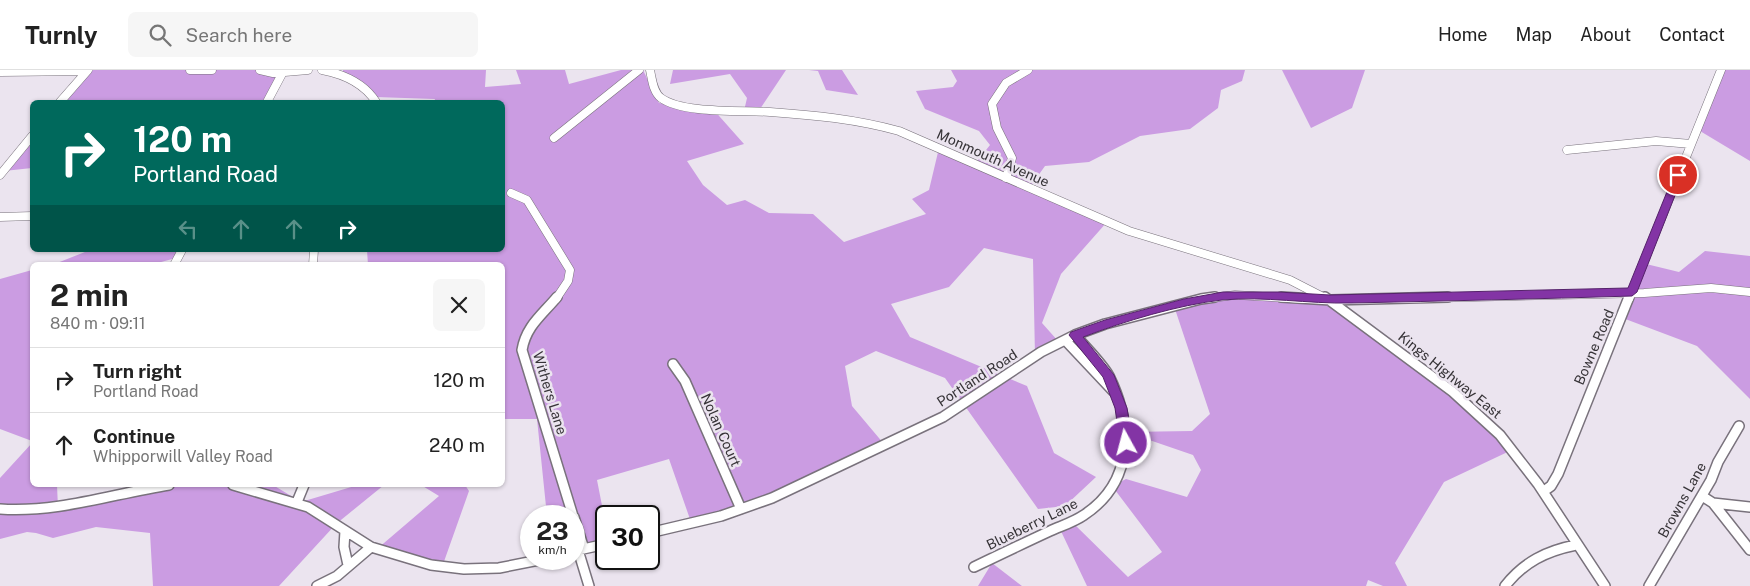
<!DOCTYPE html>
<meta charset="utf-8">
<style>
:root{--surface:#fff;--page:#f6f6f6;--text:#222;--muted:#767676;--line:#e0e0e0}
body{margin:0;font-family:"Public Sans",sans-serif;background:var(--page);color:var(--text);height:100vh;display:flex;flex-direction:column;font-size:19px;white-space:nowrap}
*{box-sizing:border-box;margin:0}
p{font-size:16px;color:var(--muted)}
.icon{flex:none;width:28px;height:28px;fill:none;stroke:currentColor;stroke-width:2;stroke-linecap:round;stroke-linejoin:round}
.map{position:relative;flex:1;overflow:hidden}
.side{position:absolute;left:30px;top:192px;width:475px;height:225px;display:flex;flex-direction:column;background:var(--surface);border-radius:8px;box-shadow:0 1px 4px #0004}
.side>*{flex:none}
.top-card{position:absolute;left:30px;top:30px;width:475px;height:152px;border-radius:8px;box-shadow:0 1px 4px #0004;background:#00695c;color:#fff;overflow:hidden}
.speed{position:absolute;left:520px;top:435px;display:flex;gap:10px;font-size:25px;font-weight:700;text-align:center}
.speed>*{display:grid;place-content:center;width:65px;height:65px;border-radius:50%;background:var(--surface);box-shadow:0 1px 4px #0004;line-height:1}
.speed small{font-size:12px;font-weight:400}
.speed .limit{border:2px solid #111;border-radius:8px;background:#fff;color:#111}
.pin{position:absolute;display:grid;place-items:center;width:42px;height:42px;color:#fff;margin:-21px;border:2px solid #fff;border-radius:50%;box-shadow:0 1px 5px #0007}
.me{position:absolute;width:55px;margin:-28px;rotate:353deg;stroke-linejoin:round;filter:drop-shadow(0 0 4px #0008)}
.turn{display:flex;align-items:center;gap:18px;height:105px;padding:0 20px;font-size:22px}
.turn .icon{width:65px;height:65px;stroke-width:2.5}
.turn b{display:block;font-size:35px;line-height:42px}
.lanes{display:flex;align-items:center;height:48px;padding:0 20px;background:#0003;justify-content:center;gap:25px;direction:ltr}
.lanes .off{opacity:.35}
.round{display:grid;place-items:center;flex:none;width:52px;height:52px;border-radius:8px;background:var(--page)}
.head{display:flex;align-items:center;justify-content:space-between;height:85px;padding:0 20px}
h1{font-size:30px;font-weight:700;line-height:38px}
ul{padding:0;list-style:none}
li{display:flex;align-items:center;gap:15px;height:65px;padding:0 20px;border-top:1px solid var(--line)}
li div{flex:1}
li b{display:block;font-size:19px}
li em{font-style:normal}
header{display:flex;align-items:center;gap:30px;box-sizing:border-box;height:70px;padding:0 25px;background:var(--surface);border-bottom:1px solid var(--line)}
header strong{font-size:24px}
nav{display:flex;gap:28px;margin-inline-start:auto;font-size:18px}
.search{width:350px;height:45px;background:var(--page);display:flex;align-items:center;gap:12px;box-sizing:border-box;padding:0 18px;border-radius:8px;color:var(--muted);font-size:19px}
.map>svg:first-child{display:block}
</style>
<header>
<strong>Turnly</strong>
<div class="search"><svg class="icon" aria-label="search" viewBox="0 0 24 24"><circle cx="10" cy="10" r="6"/><path d="M15 15l6 6"/></svg>Search here</div>
<nav><a>Home</a><a>Map</a><a>About</a><a>Contact</a></nav>
</header>
<div class="map">
<svg width="1750" height="516" viewBox="0 0 1750 516">
<rect width="100%" height="100%" fill="#ebe4ef"/>
<path fill="#cb9ce2" d="M93 0H271L280 1 265 32H64Z
M343 0H486L485 17 521 14 516 0H565L569 14 621 0H643L659 33 712 38 744 74 687 91 703 115 727 135 745 130 769 143 813 144 844 172 926 144 912 129 929 120 939 78 975 94 990 75 979 61 925 39 916 21 953 17 957 11 951 0H1245L1242 11 1221 20 1218 38 1190 59 1140 66 1089 92 1045 96 1030 117 1107 152 1061 204 1042 253 1058 271 1035 286 1033 189 984 178 949 217 891 234 910 267 1027 316 1054 383 1096 407 1065 436 1038 439 945 308 876 281 845 296 852 336 884 374 753 437 691 452 669 389 597 410 606 456V475L574 484V446H547L537 349H503L502 195H368L367 180H502V32H434L435 29 375 27 343 6Z
M673 0H786L758 42 744 41 747 28 730 4 670 14Z
M809 0H842L858 25 826 20 818 1Z
M1282 0H1365L1352 38 1311 58Z
M1719 0H1750V91L1695 58Z
M32 68V98L4 101Z
M90 180H181L176 188 150 195H52Z
M1705 181 1750 186V329L1697 276 1620 247 1642 193 1679 202Z
M32 200V371L0 359V209Z
M1230 224 1329 231 1463 330 1514 379 1444 412 1395 493 1407 516H1383L1368 510 1366 516H1087L1059 457 1073 453 1128 507 1162 482 1112 416 1126 409 1187 427 1201 400 1193 385 1126 362 1192 361 1210 344 1173 233Z
M32 373V415H57L58 438 133 422 132 415H273L301 432 358 415H384L336 454 279 516H153L150 463 96 457 53 468 36 463 27 462 0 469V408Z
M421 415H465L469 421 441 500 377 479 439 426Z
M992 493 1022 516H978Z"/>
<g fill="none" stroke-linecap="round" stroke-linejoin="round">
<defs>
<path id="minor-far1" d="M190 0H212
M260 0 273 3 308 0
M322 0C343 4 364 13 376 32
M650 0C652 9 653 22 661 28 683 44 742 40 770 42 813 45 856 49 899 61L1129 161 1290 210 1327 229
M0 2 87 1
M60 32 88 0
M267 32 283 2
M554 68 639 0
M1567 80 1656 71 1691 74
M0 105 32 66
M1006 108 1012 88 997 58 992 34 1006 13 1028 0
M511 123 527 130 570 200 568 211 556 229
M0 147 32 146
M174 195 182 180
M313 195 314 180
M1204 229 1235 225 1305 229
M1393 229 1644 223 1711 218 1750 222
M1629 229 1721 0"/>
<path id="minor" d="M557 227C542 245 526 256 522 280L573 446
M1281 227 1331 230 1448 227
M1325 227 1453 322 1500 365 1538 414 1605 516
M1065 270 1113 321
M673 294 685 311 741 439
M233 415 308 437 371 477 431 495 464 499 499 498 544 489
M1544 421 1551 416 1558 404 1629 227
M1702 426 1713 433 1750 480
M297 432 304 415
M1713 433 1750 437
M0 439C58 443 112 424 169 415
M574 447 584 479
M345 461 344 477 348 495
M649 463 721 446 772 428 943 347 1041 282 1075 265 1105 254 1201 229 1215 227
M578 480 589 516
M574 481 606 474
M974 497C999 485 1024 473 1050 461 1061 456 1074 452 1084 445 1134 412 1133 355 1109 306 1101 292 1086 278 1075 265
M317 516 337 506 371 477
M1505 516C1524 492 1546 481 1576 475
M1649 516 1711 410 1718 392 1739 356"/>
</defs>
<use href="#minor-far1" stroke="#79727c" stroke-width="9"/>
<use href="#minor" stroke="#79727c" stroke-width="12"/>
<use href="#minor-far1" stroke="#fff" stroke-width="8"/>
<use href="#minor" stroke="#fff" stroke-width="9"/>
</g>
<path fill="#8334a5" stroke="#55226b" d="M1675 102H1682L1683 105 1637 222 1632 226C1538 229 1444 231 1351 233 1308 234 1265 226 1222 230 1178 235 1125 251 1083 267L1114 305 1127 338 1133 373 1131 377 1126 378 1122 377 1120 373 1115 338 1103 307 1069 265 1071 262 1105 250 1184 229 1223 222H1278L1330 225 1628 218Z"/>
<g text-anchor="middle" stroke-width="5" stroke-linejoin="round" paint-order="stroke">
<g font-size="14" fill="#363337" stroke="#ebe4ef">
<text transform="translate(993 88) rotate(24)" y="5">Monmouth Avenue</text>
<text transform="translate(1594 277) rotate(-67)" y="5">Bowne Road</text>
<text transform="translate(1450 305) rotate(39)" y="5">Kings Highway East</text>
<text transform="translate(977 308) rotate(-33)" y="5">Portland Road</text>
<text transform="translate(550 323) rotate(73)" y="5">Withers Lane</text>
<text transform="translate(721 360) rotate(66)" y="5">Nolan Court</text>
<text transform="translate(1682 430) rotate(-61)" y="5">Browns Lane</text>
<text transform="translate(1032 454) rotate(-26)" y="5">Blueberry Lane</text>
</g>
</g>
</svg>
<div class="speed"><div>23<small>km/h</small></div><div class="limit">30</div></div>
<div class="pin" style="left:1678px;top:105px;background:#d93025"><svg class="icon" aria-label="arrive" viewBox="0 0 24 24"><path d="M6 21V4h12l-3 4 3 4H6"/></svg></div>
<svg class="me" style="left:1126px;top:373px" viewBox="-20 -20 40 40"><circle r="17" fill="#8334a5" stroke="#fff" stroke-width="3"/><path d="M0-11L8 9 0 5-8 9z" fill="#fff"/></svg>
<div class="top-card">
<div class="turn"><svg class="icon" aria-label="right" viewBox="0 0 24 24"><path d="M7 20v-9h11M14 6l5 5-5 5"/></svg><div><b>120 m</b>Portland Road</div></div>
<div class="lanes"><svg class="icon off" aria-label="left" viewBox="0 0 24 24"><path d="M17 20v-9H6M10 6l-5 5 5 5"/></svg><svg class="icon off" aria-label="ahead" viewBox="0 0 24 24"><path d="M12 20V5M6 11l6-6 6 6"/></svg><svg class="icon off" aria-label="ahead" viewBox="0 0 24 24"><path d="M12 20V5M6 11l6-6 6 6"/></svg><svg class="icon" aria-label="right" viewBox="0 0 24 24"><path d="M7 20v-9h11M14 6l5 5-5 5"/></svg></div>
</div>
<section class="side">
<div class="head"><div><h1>2 min</h1><p>840 m · 09:11</p></div><a class="round"><svg class="icon" aria-label="close" viewBox="0 0 24 24"><path d="M6 6l12 12M18 6L6 18"/></svg></a></div>
<ul>
<li><svg class="icon" aria-label="right" viewBox="0 0 24 24"><path d="M7 20v-9h11M14 6l5 5-5 5"/></svg><div><b>Turn right</b><p>Portland Road</p></div><em>120 m</em></li>
<li><svg class="icon" aria-label="ahead" viewBox="0 0 24 24"><path d="M12 20V5M6 11l6-6 6 6"/></svg><div><b>Continue</b><p>Whipporwill Valley Road</p></div><em>240 m</em></li>
</ul>
</section>
</div>
